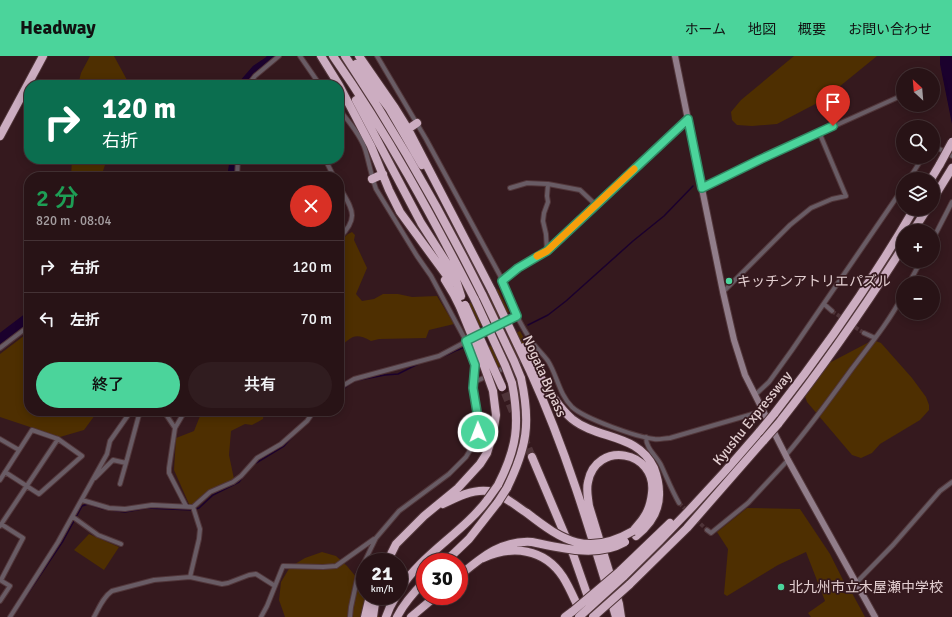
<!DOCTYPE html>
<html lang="ja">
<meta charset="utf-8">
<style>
:root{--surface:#281316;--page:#301c1f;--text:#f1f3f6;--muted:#a59ea1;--line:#443235;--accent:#4bd49b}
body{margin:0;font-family:Signika,"Noto Sans JP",sans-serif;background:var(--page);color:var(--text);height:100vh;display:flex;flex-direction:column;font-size:15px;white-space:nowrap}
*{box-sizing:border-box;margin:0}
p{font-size:13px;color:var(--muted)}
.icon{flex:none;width:22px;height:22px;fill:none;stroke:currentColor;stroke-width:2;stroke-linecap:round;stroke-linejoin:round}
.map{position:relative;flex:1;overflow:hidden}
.side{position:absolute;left:24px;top:116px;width:320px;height:244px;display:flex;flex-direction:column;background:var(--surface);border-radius:16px;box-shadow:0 2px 10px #0003,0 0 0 1px var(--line)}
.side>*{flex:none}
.banner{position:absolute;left:24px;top:24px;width:320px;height:84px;border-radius:16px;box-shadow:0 2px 10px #0003,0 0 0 1px var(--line);background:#0b6e4f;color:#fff;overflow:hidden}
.needle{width:26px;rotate:334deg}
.controls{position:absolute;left:896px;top:12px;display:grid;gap:8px}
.controls a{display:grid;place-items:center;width:44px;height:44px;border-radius:50%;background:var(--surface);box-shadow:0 2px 10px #0003,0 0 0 1px var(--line);font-size:20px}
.speed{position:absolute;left:356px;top:497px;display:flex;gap:8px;font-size:20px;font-weight:700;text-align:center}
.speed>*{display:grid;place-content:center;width:52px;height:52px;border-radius:50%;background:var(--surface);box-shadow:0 2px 10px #0003,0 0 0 1px var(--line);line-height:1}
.speed small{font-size:10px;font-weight:400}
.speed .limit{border:6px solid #d22;background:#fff;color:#111}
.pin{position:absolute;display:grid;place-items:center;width:34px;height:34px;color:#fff;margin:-41px -17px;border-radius:50% 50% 50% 0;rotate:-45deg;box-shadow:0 0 4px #0007}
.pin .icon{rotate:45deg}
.me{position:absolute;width:44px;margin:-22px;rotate:359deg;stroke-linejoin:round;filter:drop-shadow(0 0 3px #0008)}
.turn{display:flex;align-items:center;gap:14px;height:84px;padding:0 12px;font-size:18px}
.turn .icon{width:52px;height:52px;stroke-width:2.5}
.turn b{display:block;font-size:28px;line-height:34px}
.round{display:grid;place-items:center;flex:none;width:42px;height:42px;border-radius:21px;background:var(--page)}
.headline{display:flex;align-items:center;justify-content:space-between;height:68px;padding:0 12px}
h1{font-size:24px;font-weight:600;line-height:30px;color:#1e9e55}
.button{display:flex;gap:8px;margin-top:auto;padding:8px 12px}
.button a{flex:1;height:46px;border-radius:24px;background:var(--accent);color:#111;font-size:16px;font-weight:600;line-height:46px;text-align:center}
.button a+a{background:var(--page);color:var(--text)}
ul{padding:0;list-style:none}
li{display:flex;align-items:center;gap:12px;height:52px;padding:0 12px;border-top:1px solid var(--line)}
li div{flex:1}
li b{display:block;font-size:15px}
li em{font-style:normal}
header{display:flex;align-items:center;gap:24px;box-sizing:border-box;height:56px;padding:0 20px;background:var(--accent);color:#111}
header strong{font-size:19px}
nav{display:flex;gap:22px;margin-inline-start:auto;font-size:14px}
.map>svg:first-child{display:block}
</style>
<header>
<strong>Headway</strong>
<nav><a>ホーム</a><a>地図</a><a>概要</a><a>お問い合わせ</a></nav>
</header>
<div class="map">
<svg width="952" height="561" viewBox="0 0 952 561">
<rect width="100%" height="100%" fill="#35191e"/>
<path fill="#4e2f01" d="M90 0H114L127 24 129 29H78L81 17Z
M794 0H877L823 44 777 68 752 70 737 69 732 64 731 56 741 44Z
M72 103H107L101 121H71Z
M352 176 355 179 354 184 367 212 356 238 362 245 374 243 383 238H398L412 241 437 240 454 268 429 274 426 282 379 283 371 285C354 276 352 281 339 292V186L348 178Z
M498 233 509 256 472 274 462 251Z
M520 275 531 295 483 319 476 295 493 289Z
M29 276V355H98L84 374 60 381 0 361V298Z
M873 284 881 287 912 322 926 341 929 349V354L920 364 880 388 872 397 861 402 852 399 807 346 801 329 803 323 814 315Z
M202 355H264L263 363 252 369 245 368 231 375 229 399 234 423 210 434 193 448H189L174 414 176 382 194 375Z
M747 452 800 453 830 498 845 528 842 537H852L865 561H811L808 557 825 545 806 496 778 509 727 540 724 538 728 493 717 476Z
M89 478 119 491 104 514 74 494Z
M322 496 336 500 347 510 362 528 365 534V540H368L379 561H285L279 544 281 526 290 511 305 502Z"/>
<path fill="#1b012d" d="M940 0H952V68L940 8Z"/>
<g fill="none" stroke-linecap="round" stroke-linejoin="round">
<path stroke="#1b012d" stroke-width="1.5" d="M528 269 548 259 566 245 633 185 664 160 693 130
M431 304C444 302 454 294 466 291
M339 336 354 325 385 319 398 318 418 308
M306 368 318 355
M256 407 284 390 294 379
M12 561 63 485 82 450 88 448 103 453 125 456 147 452 192 454 199 452 213 439 239 426 250 412"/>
<path stroke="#1b012d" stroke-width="10" d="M243 29 256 14 268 6 274 0
M232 121 235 103
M0 283 29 261"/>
<path stroke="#4f3439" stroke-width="4" stroke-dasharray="4 2" stroke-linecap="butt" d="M832 255 845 264
M850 268 864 277
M679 447 707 474"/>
<path stroke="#4f3439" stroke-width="8" stroke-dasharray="8 4" stroke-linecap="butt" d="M505 337 532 401"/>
<defs>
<path id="street" d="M300 0 320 29
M377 0 426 83 503 225C509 246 520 268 532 286 537 293 543 298 548 305 557 319 559 338 572 351 585 363 637 381 654 383 659 384 665 382 670 382L763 355
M248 29 255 20 279 0
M339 53C348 65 360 78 365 93 369 106 371 119 376 133L417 200 431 220 466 285 475 309 473 332 479 368 476 384 466 401 449 418 399 455 376 482 358 519 351 551 350 561
M933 91H936L952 100
M325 103 334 121
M237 121 238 103
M909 123 923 101
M339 130C351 152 361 161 339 182
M510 132 527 127 548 128
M702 132 759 104 903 39
M933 183 952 146
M547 195 546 178 543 165 544 157 548 146 547 140 548 128 580 134 596 149
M503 225 518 212 547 195 688 63
M909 227 921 205
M723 236 790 169 811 152 832 143 846 140 819 76
M824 248 832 255
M496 270 517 260
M864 277 875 282
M0 292 29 270
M494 317 539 295
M474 326 488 320
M339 332 354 323 439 300 469 284
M755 339 769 326 792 294 903 132
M167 355 165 357 175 372
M185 355 175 372 169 412V417L186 450
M646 381C646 393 656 399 661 409 667 422 672 435 679 447
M0 383 19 394
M786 399C809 372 830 343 851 314 869 290 889 266 903 239
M126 407 140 355
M95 422 113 404 126 407 120 428
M0 424 32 374 58 383 82 400 39 438 5 416
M82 444 109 452 125 453 152 449 193 451 210 436 233 426 241 420 257 402 281 388 307 365 314 355
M73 461 98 479 121 488
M0 470 58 383
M707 474 711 477 748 447 788 404
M190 521 222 528 228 527 249 519 256 518 275 530
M1 524 23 482 1 468
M856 527 893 489 940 435 952 426
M0 545 10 530 0 524
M10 561 58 486 107 398 110 385 131 355
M94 561C99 552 103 541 112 535L154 524 190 521 199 483 200 473 193 451
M261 561 267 550 283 510 323 511 336 510 374 483"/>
<path id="secondary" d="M675 0 723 236 734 284 745 319 788 404 875 561"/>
<path id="highway" d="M321 0 339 29
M333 0C387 77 432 160 475 244
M345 0C396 77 442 157 483 240
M359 0 395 52 408 73 492 235
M356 8 389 52 422 109
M339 29 371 90 389 134 400 156 452 227
M356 44 421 167 448 209 455 221 461 240
M408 73 417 67
M0 80 43 0
M372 123 383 118
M931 123 940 108
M933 143 952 112
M913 175 927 153
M445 224 454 239 460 251
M536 314C547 331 557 350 572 363 598 384 638 377 654 412 657 420 659 427 659 436 660 455 650 469 636 480
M531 317C567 396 591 478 616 561
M774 358C825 293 872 225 914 153
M778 368C823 311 864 252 903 191
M532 401 573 498 595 561
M498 429C517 392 520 368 512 327
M507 432C527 391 531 367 521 322
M443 448C457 441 473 433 488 435 501 437 516 450 527 457
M483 502C512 489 544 492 563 521 570 532 575 545 581 557
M387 506 396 488 424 460 458 432 480 408 487 397 493 377 496 359 493 335
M445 506 469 483 498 446
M620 515 670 467
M459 520C482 501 501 484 532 486
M623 521C672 474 717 426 760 375
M629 529 687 472 764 384
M399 535C420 499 463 477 488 443
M365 561 370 540
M373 561 376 540
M386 561 390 551 396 540
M397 561C404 547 414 536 425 525
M411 561 436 540
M565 561 573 555
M621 561 619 548 589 450C588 442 586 434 588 426 596 384 657 394 652 437 651 446 649 454 644 461 641 466 636 471 633 475"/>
</defs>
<use href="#street" stroke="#51363a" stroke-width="6"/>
<use href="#secondary" stroke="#51363a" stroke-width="8"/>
<use href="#highway" stroke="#51363a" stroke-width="10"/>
<use href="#street" stroke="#695c65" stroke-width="4"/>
<use href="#secondary" stroke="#917d8a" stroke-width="6"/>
<use href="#highway" stroke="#ccadc1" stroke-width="8"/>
<defs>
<path id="highway-bridge" d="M940 108 952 86
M492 235 531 317
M483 240 514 305 521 322
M475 244 505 309 512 327
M465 249 502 331
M460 251 483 307 493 335
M524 291 536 314
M760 375 774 358
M764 384 778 368
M488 443 498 429
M498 446 507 432
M527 457C563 485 588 501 633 475
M532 486C561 492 597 502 625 486
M573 555 620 515
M579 561 623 521
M593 561 629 529"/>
</defs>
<use href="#highway-bridge" stroke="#51363a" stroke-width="10" stroke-linecap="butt"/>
<use href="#highway-bridge" stroke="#ccadc1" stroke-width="8"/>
</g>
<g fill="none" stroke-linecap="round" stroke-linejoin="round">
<defs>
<path id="route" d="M478 376 479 368 473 332 475 309 466 285 517 260 502 225 518 212 547 195 688 63 702 132 759 104 833 70"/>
</defs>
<use href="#route" stroke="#318a65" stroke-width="10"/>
<use href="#route" stroke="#4bd49b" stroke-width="7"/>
<path stroke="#f59e0b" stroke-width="7" d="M537 200 547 195 634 113"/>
</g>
<g fill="#4bd49b" stroke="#35191e" stroke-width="1.5">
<circle cx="729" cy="225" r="4"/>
<circle cx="781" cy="531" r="4"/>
</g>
<g text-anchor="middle" stroke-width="3.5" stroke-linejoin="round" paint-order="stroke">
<g font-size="14" fill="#e2ced0" stroke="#35191e" text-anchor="start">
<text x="737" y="230">キッチンアトリエパズル</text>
<text x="789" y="536">北九州市立木屋瀬中学校</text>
</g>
<g font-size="14" fill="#e2ced0" stroke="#35191e">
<text transform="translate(545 320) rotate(66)" y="5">Nogata Bypass</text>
<text transform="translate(752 362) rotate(-51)" y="5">Kyushu Expressway</text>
</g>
</g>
</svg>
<div class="controls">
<a><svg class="needle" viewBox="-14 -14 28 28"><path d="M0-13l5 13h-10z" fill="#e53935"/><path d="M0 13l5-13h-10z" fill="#a59ea1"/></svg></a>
<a><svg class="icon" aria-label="search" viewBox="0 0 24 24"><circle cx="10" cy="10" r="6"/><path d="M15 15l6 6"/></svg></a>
<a><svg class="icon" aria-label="layers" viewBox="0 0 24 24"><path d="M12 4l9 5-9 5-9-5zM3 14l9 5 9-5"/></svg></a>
<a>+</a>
<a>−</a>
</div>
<div class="speed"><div>21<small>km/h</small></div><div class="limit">30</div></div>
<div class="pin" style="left:833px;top:70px;background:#d93025"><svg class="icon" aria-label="arrive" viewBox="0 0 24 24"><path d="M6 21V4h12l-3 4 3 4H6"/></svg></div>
<svg class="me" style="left:478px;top:376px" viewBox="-20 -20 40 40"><circle r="17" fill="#4bd49b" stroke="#fff" stroke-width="3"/><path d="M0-11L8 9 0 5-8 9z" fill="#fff"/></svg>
<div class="banner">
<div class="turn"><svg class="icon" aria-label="right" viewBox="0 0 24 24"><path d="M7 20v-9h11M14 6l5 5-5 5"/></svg><div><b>120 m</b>右折</div></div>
</div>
<section class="side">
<div class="headline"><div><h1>2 分</h1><p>820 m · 08:04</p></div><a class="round" style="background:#d93025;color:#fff"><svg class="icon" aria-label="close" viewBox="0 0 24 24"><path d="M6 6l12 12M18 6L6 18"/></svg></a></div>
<ul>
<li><svg class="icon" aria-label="right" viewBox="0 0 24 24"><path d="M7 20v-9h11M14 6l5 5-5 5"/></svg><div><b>右折</b></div><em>120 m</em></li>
<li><svg class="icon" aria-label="left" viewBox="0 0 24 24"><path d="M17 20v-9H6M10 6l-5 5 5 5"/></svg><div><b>左折</b></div><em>70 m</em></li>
</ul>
<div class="button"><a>終了</a><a>共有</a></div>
</section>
</div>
